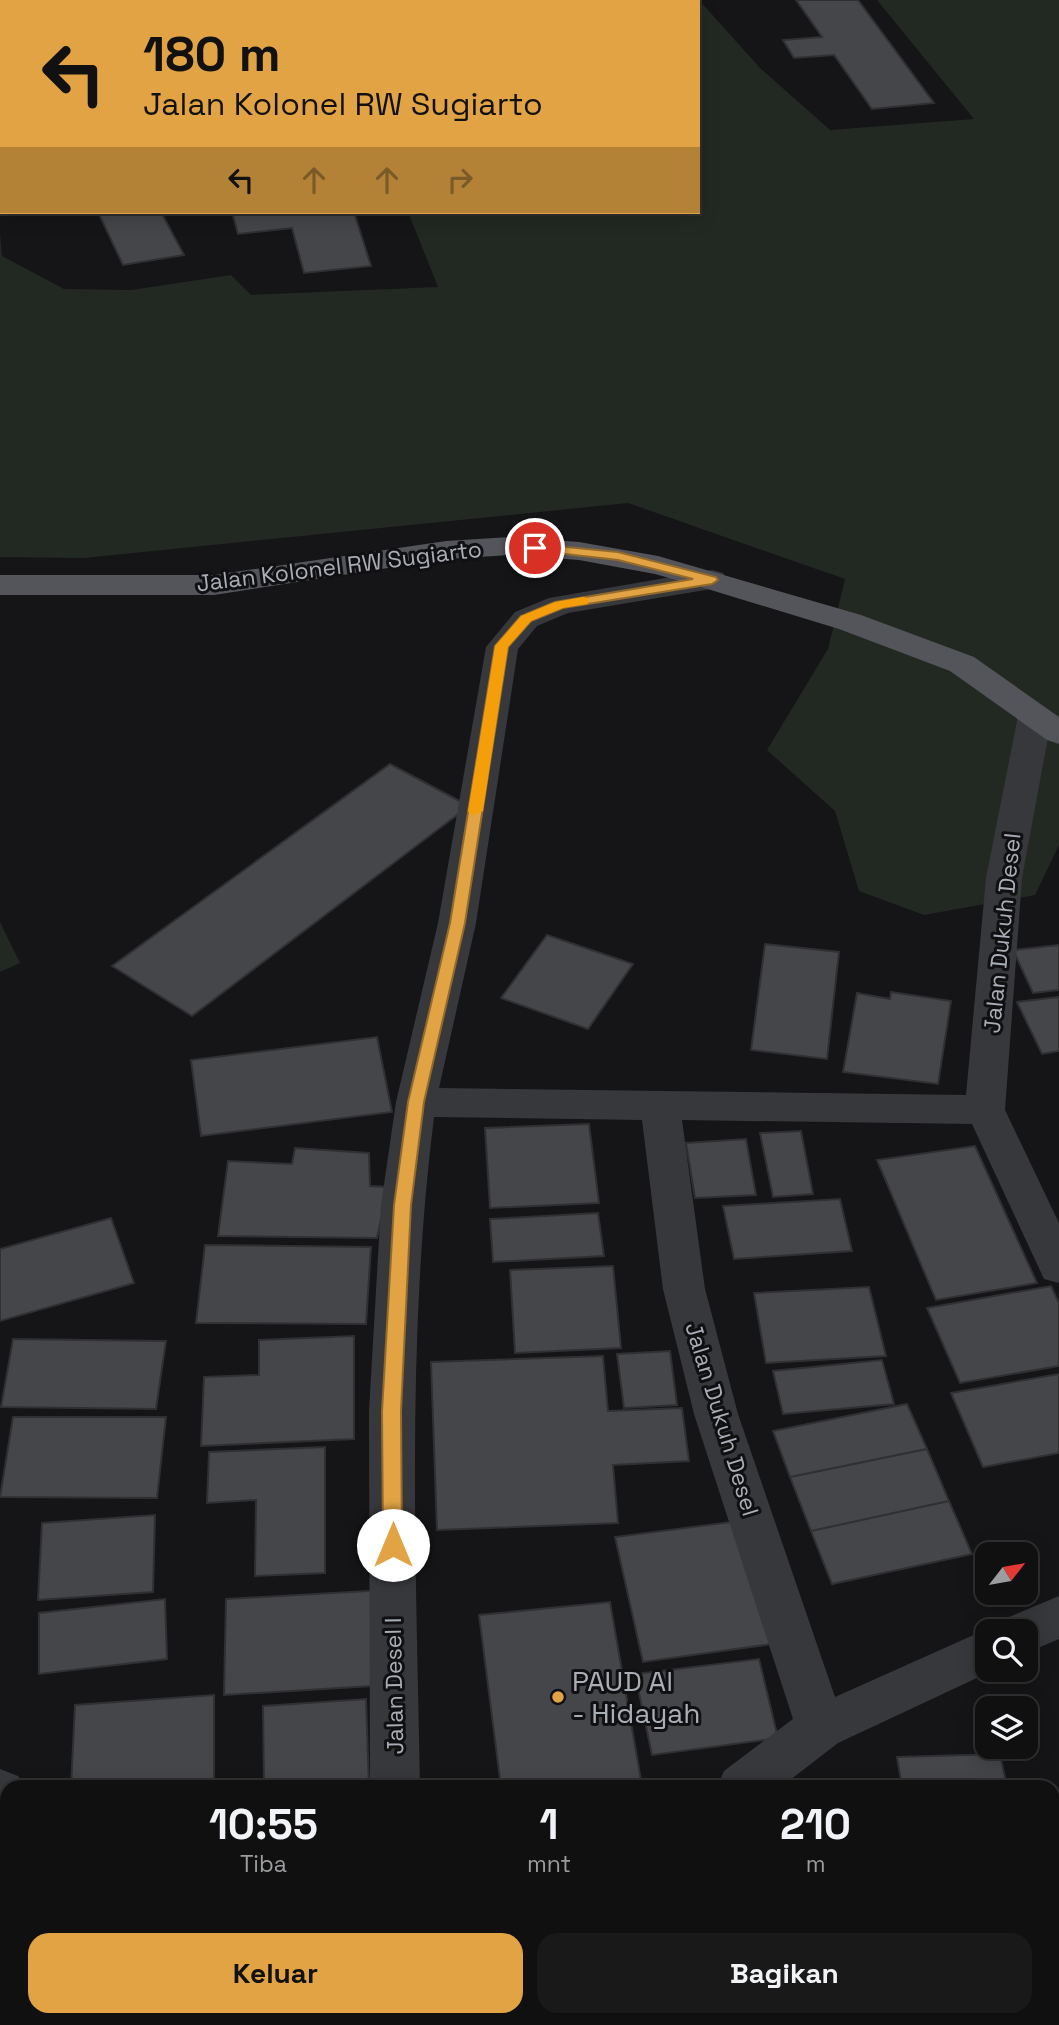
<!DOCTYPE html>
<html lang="id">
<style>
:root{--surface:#101011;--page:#19191a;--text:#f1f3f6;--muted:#9c9d9f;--line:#303031;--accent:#e1a344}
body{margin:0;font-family:"Space Grotesk",sans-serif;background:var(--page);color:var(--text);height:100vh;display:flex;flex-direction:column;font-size:26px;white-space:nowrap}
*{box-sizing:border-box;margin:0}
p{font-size:23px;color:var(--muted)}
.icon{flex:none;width:38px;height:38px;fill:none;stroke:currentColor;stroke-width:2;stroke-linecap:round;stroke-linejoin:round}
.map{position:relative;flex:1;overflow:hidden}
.sheet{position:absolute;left:0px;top:1780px;width:1060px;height:247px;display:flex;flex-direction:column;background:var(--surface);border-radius:21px 21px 0 0;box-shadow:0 4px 18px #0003,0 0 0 2px var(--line)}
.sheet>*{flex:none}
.banner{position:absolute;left:0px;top:0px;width:700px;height:214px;box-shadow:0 4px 18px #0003,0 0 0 2px var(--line);background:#e1a344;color:#111;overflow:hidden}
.needle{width:46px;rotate:59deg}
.fabs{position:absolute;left:975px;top:1542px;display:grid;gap:14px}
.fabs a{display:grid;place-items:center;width:63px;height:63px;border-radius:14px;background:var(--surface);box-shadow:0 4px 18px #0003,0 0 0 2px var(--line);font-size:35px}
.pin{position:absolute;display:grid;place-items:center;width:60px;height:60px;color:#fff;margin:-30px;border:4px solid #fff;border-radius:50%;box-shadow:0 2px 7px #0007}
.me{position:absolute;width:77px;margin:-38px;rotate:0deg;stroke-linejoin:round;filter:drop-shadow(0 0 5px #0008)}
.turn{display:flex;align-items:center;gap:24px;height:147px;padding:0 28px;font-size:32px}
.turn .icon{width:91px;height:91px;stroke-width:2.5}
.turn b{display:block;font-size:49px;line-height:60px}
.lanes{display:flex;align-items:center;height:66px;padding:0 28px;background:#0003;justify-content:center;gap:35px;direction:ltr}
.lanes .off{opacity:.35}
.eta{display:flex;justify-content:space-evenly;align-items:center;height:119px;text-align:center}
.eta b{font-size:42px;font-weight:800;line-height:49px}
.primary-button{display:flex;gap:14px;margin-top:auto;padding:14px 28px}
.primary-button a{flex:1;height:80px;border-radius:21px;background:var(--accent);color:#111;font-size:28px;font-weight:800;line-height:80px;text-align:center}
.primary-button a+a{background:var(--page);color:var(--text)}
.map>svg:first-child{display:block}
</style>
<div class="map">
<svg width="1059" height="2025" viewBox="0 0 1059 2025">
<rect width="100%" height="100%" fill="#151517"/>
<path fill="#222922" d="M0 0H169L170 2H2L0 155Z
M357 0H699L760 68 830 130 974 119 877 0H1059V845L1035 895 924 915 859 891 835 811 767 750 828 649 845 579 628 503 84 558 0 557V233L2 256 64 289 131 290 231 275 251 295 438 287 408 212H698V2H352Z
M0 922 20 963 0 972Z"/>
<path fill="#44464a" stroke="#303033" stroke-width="2" d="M796 0H858L934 103 872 109 834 55 794 58 783 40 822 37Z
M98 212H161L184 255 123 265Z
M232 212H354L371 266 304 273 292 228 238 234Z
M390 764 469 806 192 1016 112 966Z
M547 935 633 964 588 1029 501 998Z
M765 944 839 952 827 1059 751 1050Z
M1059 945V990L1033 993 1013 950Z
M891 992 951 1001 938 1084 843 1072 857 993 890 999Z
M1059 997V1051L1042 1054 1017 1002Z
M377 1037 392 1112 201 1136 191 1060Z
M589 1124 599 1203 490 1208 485 1128Z
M801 1131 813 1194 773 1197 760 1133Z
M746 1139 756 1195 695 1198 686 1143Z
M975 1146 1037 1283 936 1300 877 1160Z
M295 1148 369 1153 370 1186 388 1187 377 1238 218 1236 228 1161 292 1164Z
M840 1199 852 1251 734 1259 723 1206Z
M598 1213 604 1256 493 1262 490 1219Z
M111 1218 134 1283 0 1321V1249Z
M205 1245 371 1247 366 1324 196 1323Z
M613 1266 621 1348 515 1353 510 1270Z
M1051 1286 1059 1303V1366L960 1383 927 1308Z
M869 1287 886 1356 766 1363 754 1293Z
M354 1336V1439L201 1446 204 1377 259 1375V1340Z
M13 1339 166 1341 156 1409 1 1407Z
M670 1351 677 1405 624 1408 617 1354Z
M603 1356 608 1411 682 1408 689 1461 613 1465 618 1523 437 1530 431 1362Z
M882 1360 894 1404 783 1414 773 1371Z
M1059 1374V1453L983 1467 951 1393Z
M907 1404 927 1449 790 1477 773 1431Z
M13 1417H166L157 1498 0 1497Z
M325 1447V1573L255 1576 256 1500 207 1503 209 1452Z
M927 1449 949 1501 811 1531 790 1477Z
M949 1501 972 1554 832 1584 811 1531Z
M155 1515 153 1592 38 1600 42 1523Z
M739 1521 772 1644 643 1662 615 1537Z
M385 1590 388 1685 224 1695 226 1599Z
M165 1599 167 1659 39 1674V1613Z
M610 1602 641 1780 575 1787H501L479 1615Z
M759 1659 778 1738 652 1755 635 1674Z
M214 1695V1787H71L75 1705Z
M366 1699 369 1787H264L263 1706Z
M1000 1754 1007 1787H902L897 1757Z
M7 1893V1992L0 1993V1894Z
M0 2007H7V2020H151V2025H0Z
M184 2020H346V2025H184Z
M505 2020H602V2025H505Z
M871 2020H1026L970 2025H872Z"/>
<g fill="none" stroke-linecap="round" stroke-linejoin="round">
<path fill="#37383c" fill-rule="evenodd" d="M712 570 723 573 728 580 723 587 568 613 537 626 518 649 476 923 439 1088 966 1095 986 878 1018 716 1023 709 1035 706 1047 709 1052 716 1022 878 1005 1110 1059 1223V1283L1044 1279 972 1124 682 1120 705 1289 738 1414 835 1697 987 1629 993 1631H987V1670H994L838 1743 781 1787H717L724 1771 793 1719 694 1414 663 1289 642 1120 434 1117C406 1339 416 1563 420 1787H370L369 1411 381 1205 396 1102 438 923 486 647 515 612 549 598Z
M1059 1596V1639L1026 1653V1631H1002L1009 1617Z
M0 1769 18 1776 26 1787H7V1825L0 1823Z
M347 2020H401L400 2025H346Z
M755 2020H809L810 2025H756Z"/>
<path fill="#53555a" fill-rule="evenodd" d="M512 537 579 542 658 556 861 615 974 657 1059 717V744L1047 740 950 671 839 629 701 587 655 574 579 560 512 555 446 559 214 595H0V575H214L446 541Z"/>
</g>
<path fill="#e1a344" stroke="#926a2c" stroke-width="2" d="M535 544 618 552 716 577 718 580 712 584 563 608 531 621 508 647 465 923 424 1102 411 1205 401 1411 402 1545 399 1551 393 1554 386 1551 383 1545 382 1411 394 1205 408 1102 450 923 495 646 521 616 555 602 693 579 618 560 530 550V545Z"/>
<path fill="#f59e0b" d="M583 597 588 598V604L563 608 531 621 508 647 483 811 475 815 470 814 468 811 495 646 521 616 555 602Z"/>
<circle fill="#e1a344" stroke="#101012" stroke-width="2.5" cx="558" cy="1697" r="7"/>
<g text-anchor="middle" stroke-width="6" stroke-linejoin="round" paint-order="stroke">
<g font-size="23" fill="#a9adb6" stroke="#101012">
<text transform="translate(339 566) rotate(-7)" y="8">Jalan Kolonel RW Sugiarto</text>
<text transform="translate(1002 933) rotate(-84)" y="8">Jalan Dukuh Desel</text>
<text transform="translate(722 1419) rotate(73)" y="8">Jalan Dukuh Desel</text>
<text transform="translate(394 1686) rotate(-91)" y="8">Jalan Desel I</text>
</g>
<g font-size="28" fill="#a9adb6" stroke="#101012" text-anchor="start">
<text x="572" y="1691">PAUD Al<tspan x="572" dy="32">- Hidayah</tspan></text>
</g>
</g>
</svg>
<div class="fabs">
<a><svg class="needle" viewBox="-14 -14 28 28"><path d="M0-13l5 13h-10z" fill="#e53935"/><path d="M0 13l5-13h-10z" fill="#9c9d9f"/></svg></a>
<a><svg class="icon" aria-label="search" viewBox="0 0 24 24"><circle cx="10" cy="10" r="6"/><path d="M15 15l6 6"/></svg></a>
<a><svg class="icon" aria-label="layers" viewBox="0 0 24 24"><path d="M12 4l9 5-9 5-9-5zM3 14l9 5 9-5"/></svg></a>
</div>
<div class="pin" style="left:535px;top:548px;background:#d93025"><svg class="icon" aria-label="arrive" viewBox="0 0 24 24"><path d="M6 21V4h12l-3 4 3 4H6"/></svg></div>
<svg class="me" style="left:393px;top:1545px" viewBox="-20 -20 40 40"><circle r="19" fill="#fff"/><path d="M0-13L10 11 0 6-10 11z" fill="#e1a344"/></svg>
<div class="banner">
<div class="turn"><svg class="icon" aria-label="left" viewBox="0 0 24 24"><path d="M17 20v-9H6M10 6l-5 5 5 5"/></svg><div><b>180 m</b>Jalan Kolonel RW Sugiarto</div></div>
<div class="lanes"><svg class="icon" aria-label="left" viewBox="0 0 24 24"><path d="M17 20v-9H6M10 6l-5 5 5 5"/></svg><svg class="icon off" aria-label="ahead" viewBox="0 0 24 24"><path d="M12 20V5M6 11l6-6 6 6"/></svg><svg class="icon off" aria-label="ahead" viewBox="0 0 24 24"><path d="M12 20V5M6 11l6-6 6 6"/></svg><svg class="icon off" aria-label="right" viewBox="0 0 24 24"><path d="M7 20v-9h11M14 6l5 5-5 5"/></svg></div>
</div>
<section class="sheet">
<div class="eta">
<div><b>10:55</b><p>Tiba</p></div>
<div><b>1</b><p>mnt</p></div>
<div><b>210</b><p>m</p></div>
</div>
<div class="primary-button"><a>Keluar</a><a>Bagikan</a></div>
</section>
</div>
